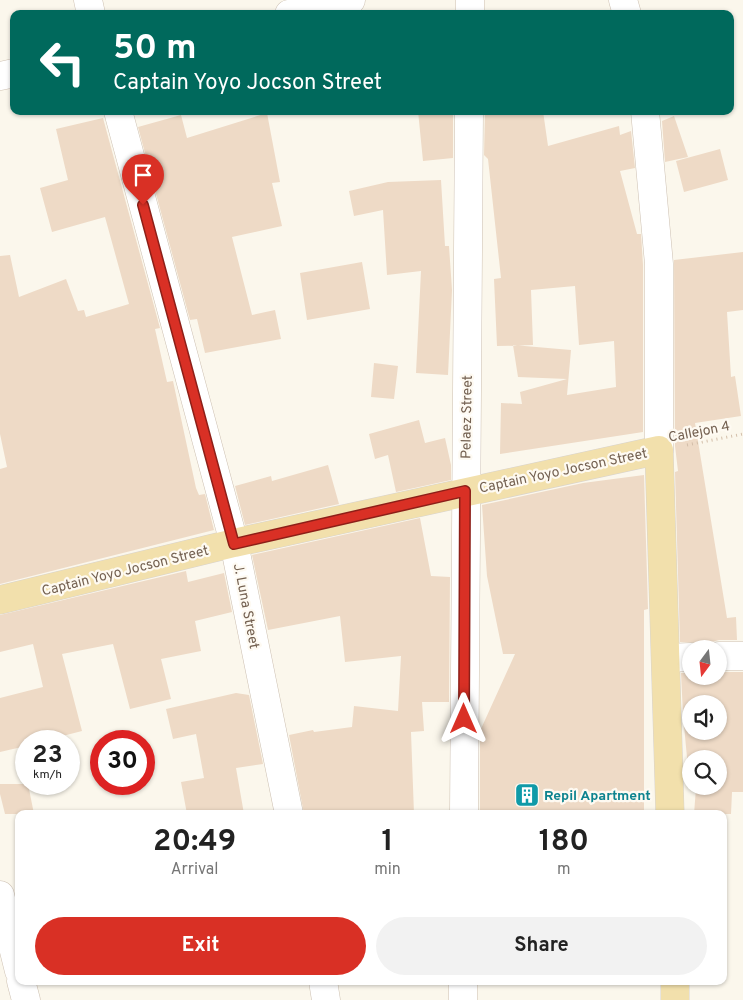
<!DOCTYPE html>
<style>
:root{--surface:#fff;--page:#f2f2f2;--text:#222;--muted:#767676;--accent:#d93025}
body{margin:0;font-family:Overpass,sans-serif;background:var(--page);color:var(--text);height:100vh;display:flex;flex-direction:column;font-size:19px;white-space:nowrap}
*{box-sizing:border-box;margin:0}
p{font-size:16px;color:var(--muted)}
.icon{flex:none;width:28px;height:28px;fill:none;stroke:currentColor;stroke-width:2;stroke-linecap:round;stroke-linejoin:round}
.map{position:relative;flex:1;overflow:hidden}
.panel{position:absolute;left:15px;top:810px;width:712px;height:175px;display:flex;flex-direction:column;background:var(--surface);border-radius:10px;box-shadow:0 1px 4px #0004}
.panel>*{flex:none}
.banner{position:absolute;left:10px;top:10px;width:724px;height:105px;border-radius:10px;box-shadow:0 1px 4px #0004;background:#00695c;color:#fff;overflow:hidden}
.needle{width:32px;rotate:195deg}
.fabs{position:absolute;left:682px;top:640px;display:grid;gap:10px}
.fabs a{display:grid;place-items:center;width:45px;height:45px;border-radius:50%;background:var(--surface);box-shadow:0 1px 4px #0004;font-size:25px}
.speed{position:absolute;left:15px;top:730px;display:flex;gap:10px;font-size:25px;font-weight:700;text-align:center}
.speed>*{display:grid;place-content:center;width:65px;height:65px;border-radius:50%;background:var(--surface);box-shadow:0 1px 4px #0004;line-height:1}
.speed small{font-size:12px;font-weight:400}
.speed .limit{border:8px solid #d22;background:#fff;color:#111}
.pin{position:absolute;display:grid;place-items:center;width:42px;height:42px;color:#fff;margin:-51px -21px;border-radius:50% 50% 50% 0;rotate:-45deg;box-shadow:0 0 5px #0007}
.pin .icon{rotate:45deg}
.me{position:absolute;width:55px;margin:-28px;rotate:0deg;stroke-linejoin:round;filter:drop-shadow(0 0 4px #0008)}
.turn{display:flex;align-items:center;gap:18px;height:105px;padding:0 20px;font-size:22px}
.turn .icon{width:65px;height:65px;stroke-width:2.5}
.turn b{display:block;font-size:35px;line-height:42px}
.eta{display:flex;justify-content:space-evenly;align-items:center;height:85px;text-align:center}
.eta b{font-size:30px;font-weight:700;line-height:35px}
.cta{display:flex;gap:10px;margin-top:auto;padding:10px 20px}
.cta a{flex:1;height:58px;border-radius:30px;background:var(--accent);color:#fff;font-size:20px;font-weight:700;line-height:58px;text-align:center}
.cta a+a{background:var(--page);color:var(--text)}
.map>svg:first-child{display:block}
</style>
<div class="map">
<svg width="743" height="1000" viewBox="0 0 743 1000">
<rect width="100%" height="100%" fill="#fbf7ec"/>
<path fill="#eedac6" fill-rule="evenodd" d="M418 111H453V158L423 161Z
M485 111H543L548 146 619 126 620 135 631 131 635 168 620 171 637 234H641L643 265V432L500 454 501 403 522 404 520 392 567 379 518 377 513 345 571 350 567 395 616 387 614 341 579 345 575 286 531 290 533 345 497 346 494 279 501 278 488 159 484 155Z
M267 113 280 182 272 183 282 226 232 237 252 315 275 310 281 339 205 353 197 319 190 320 138 127 181 115 187 138Z
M674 116 688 157 665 162 662 121Z
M103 118 160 328 155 329 167 382 173 381 196 488 199 495 205 494 214 530 0 584V469L7 467 0 434V256L10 255 19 297 66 279 78 311 84 310 86 317 129 304 105 217 52 232 40 188 68 180 56 129Z
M720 149 728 180 684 192 676 161Z
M441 180 445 246H449L452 290 448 375 416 373 421 271 387 275 383 210 354 216 349 191 388 182Z
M743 252V310L727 312 731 377 735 376 741 416 695 423 727 618 736 617 737 640H719L712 642 704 649 698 643 680 642 675 472 678 471 675 446 674 260Z
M362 262 370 309 307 320 300 273Z
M374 363 398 366 394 399 371 397Z
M419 420 425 443 445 438 451 465V480L396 492 388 455 375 459 369 434Z
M328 465 339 504 245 525 235 486 271 476 272 481Z
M644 475 648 609 644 610V814H480V731L515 654H503L487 576 482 505 583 483Z
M420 518 431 576 450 577 449 702H422L424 731 411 732 414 814H304L289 735 313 730 314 732 352 727 354 706 398 711 401 656 345 662 340 616 268 630 252 555Z
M186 571 188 582 224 573 232 612 195 621 201 651 161 659 171 699 130 709 113 644 62 654 82 731 43 741H26V746L0 752V698L43 687 33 644 0 652V615Z
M719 672H743V792H732L731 814H694L696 788 690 789 683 715 681 673H691V676H719ZM691 704H719V731H691ZM691 759H719V786H691Z
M236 693 249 695 263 764 236 768 244 814H187L181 782 204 778 196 734 173 739 166 709Z
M0 784H28L34 814H5L0 794Z"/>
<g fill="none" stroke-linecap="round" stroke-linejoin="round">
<defs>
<path id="minor" d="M88 0 91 14
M623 0 627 14
M289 14 351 0
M470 14V0
M0 76 14 73
M118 111 234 543 289 814
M645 111 659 264V450
M719 656H743
M666 658 691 657
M464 814 469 111
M0 895 19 971
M21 981 26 1000
M323 981 326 1000
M463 1000V981"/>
<path id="major" d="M0 600 234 543 659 450 670 814
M675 981V1000"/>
</defs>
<use href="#minor" stroke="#cdc0b2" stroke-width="29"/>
<use href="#major" stroke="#d8d3ce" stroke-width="29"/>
<path stroke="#d3bea9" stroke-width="3" stroke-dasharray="1 4" stroke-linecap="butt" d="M687 445 743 434"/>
<use href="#minor" stroke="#fff" stroke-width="28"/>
<use href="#major" stroke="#f2e0ac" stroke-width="28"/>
</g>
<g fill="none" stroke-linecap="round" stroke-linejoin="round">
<defs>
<path id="route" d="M143 205 234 544 465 491 464 719"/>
</defs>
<use href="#route" stroke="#8d1f18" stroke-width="12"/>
<use href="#route" stroke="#d93025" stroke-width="9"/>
</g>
<defs>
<symbol id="building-square" viewBox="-11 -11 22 22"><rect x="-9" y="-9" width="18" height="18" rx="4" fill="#0f9aa8" stroke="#fefaf2"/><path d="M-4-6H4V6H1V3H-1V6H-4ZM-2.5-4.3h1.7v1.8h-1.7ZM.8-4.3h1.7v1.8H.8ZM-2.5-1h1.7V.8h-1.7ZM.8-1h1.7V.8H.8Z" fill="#fff"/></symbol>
</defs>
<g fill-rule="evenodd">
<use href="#building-square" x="513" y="781" width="28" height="28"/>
</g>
<g text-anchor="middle" stroke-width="4.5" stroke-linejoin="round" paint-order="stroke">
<g font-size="14" fill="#746151" stroke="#fefaf2">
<text transform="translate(466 417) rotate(-89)" y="5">Pelaez Street</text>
<text transform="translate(699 431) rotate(-11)" y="5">Callejon 4</text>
<text transform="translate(563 470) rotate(-12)" y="5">Captain Yoyo Jocson Street</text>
<text transform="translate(125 570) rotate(-14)" y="5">Captain Yoyo Jocson Street</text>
<text transform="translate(247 606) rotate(79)" y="5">J. Luna Street</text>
</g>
<g font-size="14" font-weight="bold" fill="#0d838f" stroke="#fefaf2" text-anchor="start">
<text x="544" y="800">Repil Apartment</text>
</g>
</g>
</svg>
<div class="fabs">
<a><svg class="needle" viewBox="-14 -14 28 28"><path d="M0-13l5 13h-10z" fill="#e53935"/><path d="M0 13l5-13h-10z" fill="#767676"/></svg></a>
<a><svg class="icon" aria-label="sound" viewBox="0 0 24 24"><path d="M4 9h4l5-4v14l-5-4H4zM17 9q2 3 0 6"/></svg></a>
<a><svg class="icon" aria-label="search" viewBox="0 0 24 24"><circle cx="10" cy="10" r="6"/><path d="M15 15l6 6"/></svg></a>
</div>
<div class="speed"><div>23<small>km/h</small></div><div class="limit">30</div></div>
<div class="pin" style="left:143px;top:205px;background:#d93025"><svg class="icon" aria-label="arrive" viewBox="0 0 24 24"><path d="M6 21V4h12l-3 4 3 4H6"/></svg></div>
<svg class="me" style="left:464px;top:719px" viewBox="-20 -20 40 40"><path d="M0-17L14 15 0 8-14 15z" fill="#d93025" stroke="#fff" stroke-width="4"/></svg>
<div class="banner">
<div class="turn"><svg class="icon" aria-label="left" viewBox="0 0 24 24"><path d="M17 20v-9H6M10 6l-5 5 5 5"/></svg><div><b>50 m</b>Captain Yoyo Jocson Street</div></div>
</div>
<section class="panel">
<div class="eta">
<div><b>20:49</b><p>Arrival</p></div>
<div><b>1</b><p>min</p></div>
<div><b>180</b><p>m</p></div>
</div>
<div class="cta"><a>Exit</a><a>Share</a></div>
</section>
</div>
